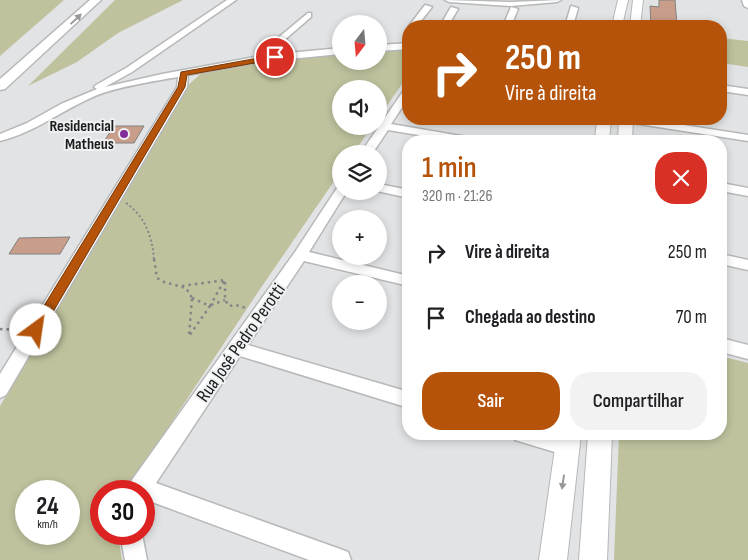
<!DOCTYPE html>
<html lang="pt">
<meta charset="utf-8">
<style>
:root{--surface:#fff;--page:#f2f2f2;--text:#202124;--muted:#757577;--accent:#b45309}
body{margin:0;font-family:"Sofia Sans Condensed",sans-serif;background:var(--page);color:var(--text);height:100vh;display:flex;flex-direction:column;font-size:19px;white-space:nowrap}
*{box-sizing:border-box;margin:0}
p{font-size:16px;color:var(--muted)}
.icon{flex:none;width:28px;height:28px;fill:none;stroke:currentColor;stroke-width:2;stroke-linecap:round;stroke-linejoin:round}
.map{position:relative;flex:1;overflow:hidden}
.drawer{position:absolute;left:402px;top:135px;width:325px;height:305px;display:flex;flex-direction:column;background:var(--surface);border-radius:20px;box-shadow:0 2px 8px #0003}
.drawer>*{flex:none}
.hud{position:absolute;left:402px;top:20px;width:325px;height:105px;border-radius:20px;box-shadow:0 2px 8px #0003;background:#b45309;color:#fff;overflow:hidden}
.needle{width:32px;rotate:196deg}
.fabs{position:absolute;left:332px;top:15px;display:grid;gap:10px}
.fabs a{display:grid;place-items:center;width:55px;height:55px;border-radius:50%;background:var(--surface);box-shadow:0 2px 8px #0003;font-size:25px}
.speed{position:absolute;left:15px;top:480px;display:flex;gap:10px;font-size:25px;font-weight:700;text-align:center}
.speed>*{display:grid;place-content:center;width:65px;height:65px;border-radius:50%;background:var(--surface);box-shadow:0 2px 8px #0003;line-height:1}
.speed small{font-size:12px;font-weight:400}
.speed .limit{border:8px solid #d22;background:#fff;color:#111}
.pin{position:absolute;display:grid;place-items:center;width:42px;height:42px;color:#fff;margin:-21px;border:2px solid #fff;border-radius:50%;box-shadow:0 1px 5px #0007}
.me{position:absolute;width:55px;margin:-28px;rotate:31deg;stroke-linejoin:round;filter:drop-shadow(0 0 4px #0008)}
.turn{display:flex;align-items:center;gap:18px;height:105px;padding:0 20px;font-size:22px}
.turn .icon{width:65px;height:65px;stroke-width:2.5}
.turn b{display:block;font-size:35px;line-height:42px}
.round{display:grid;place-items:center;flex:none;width:52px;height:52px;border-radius:20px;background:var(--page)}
.overview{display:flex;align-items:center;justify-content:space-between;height:85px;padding:0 20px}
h1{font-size:30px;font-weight:600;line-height:38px;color:var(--accent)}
.action{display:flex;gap:10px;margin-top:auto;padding:10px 20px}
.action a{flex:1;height:58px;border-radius:20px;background:var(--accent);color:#fff;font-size:20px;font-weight:600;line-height:58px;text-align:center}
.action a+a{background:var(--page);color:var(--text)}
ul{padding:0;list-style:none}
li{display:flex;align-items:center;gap:15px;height:65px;padding:0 20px}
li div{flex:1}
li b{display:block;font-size:19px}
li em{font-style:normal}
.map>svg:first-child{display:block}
</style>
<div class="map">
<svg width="748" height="560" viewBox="0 0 748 560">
<rect width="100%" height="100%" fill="#e2e3e5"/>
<path fill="#bfc29d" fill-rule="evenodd" d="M0 0H64L0 56Z
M115 0H183L118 33 77 62 28 86Z
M721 38 748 41V67L721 63Z
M409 48V74L379 117V89H341V126H372L353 154H341V171L256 295 126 491H101V534H118L122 560H0V406L186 87 205 70 258 60 341 53V61H379V50ZM26 491H69V534H26Z
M721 356 748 363V560H614L619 434H721Z"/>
<path fill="#c89e8b" stroke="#828180" d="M659 0H675L677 26H651L650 6 659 7Z
M114 126H144L134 143H103Z
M70 237 60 254H9L19 238Z"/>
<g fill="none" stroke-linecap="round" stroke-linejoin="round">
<defs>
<path id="minor" d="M227 0H236L132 72 105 87 162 74 255 57 308 13H311V17L267 55 341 48V54L258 62 188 75 187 87 6 395 0 398V374L177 87 178 77C154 81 116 87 95 96 62 110 34 133 0 141V134L27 123 61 104 97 89 94 87 96 85 126 68Z
M445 0 511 2 561 0 557 2 511 6 449 2Z
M742 0H748V8L744 6Z
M425 5 432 7 417 26H409Z
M571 6 578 8 573 26H565Z
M451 7 458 9 448 26H440Z
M511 7 518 9 511 26H503Z
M409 43V49L379 51V45Z
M721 85 748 89V95L721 91Z
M409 86V97L391 124 473 138 478 141H455L388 130 372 154H360L406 87Z
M621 119H645L748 135V141L626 122Z
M721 183 748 188V196L721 191Z
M379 184 409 190V198L377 191H379Z
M341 187V191H347L309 252 409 276V286L304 261 248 345 409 392V408L240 356 156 483 340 549 348 552 351 560H309L144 499V491H128L132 480 295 252 337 188Z
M721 254 748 260V270L721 264Z
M721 338 748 345V359L721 352Z
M512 434H553L575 441 578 447 575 453 568 456 515 440Z
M120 534H142L147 560H125Z"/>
<path id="major" d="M618 0H628L622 26H612Z
M633 0H643L640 26H630Z
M597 119H611L609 141H595Z
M619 119H633L632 141H618Z
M557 434H581L567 560H539Z
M588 434H612L607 560H579Z"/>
<path id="highway" d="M90 0H101L5 89 0 90V79Z"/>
</defs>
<use href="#minor" stroke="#b6b8b9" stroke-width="3"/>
<use href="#major" stroke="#b6b8b9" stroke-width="2"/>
<use href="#highway" stroke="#b6b8b9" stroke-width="3"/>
<path stroke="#848586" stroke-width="2" stroke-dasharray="2 2.5" stroke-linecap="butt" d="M126 203C145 216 153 238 154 261"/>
<path stroke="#848586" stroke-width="2.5" stroke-dasharray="2.5 4" stroke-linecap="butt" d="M154 259 157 278 164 282 186 288 192 298
M182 286 225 280V300L229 306 236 305 246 308
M192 298 210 306 189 336Z
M211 305 225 300
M210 306 224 281
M0 329 19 330"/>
<use href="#minor" fill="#fff" fill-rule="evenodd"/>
<use href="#major" fill="#fff" fill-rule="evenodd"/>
<use href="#highway" fill="#fff" fill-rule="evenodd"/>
</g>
<defs><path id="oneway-solid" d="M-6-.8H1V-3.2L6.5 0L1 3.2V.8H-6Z" transform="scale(1.25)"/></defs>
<g fill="#999">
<use href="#oneway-solid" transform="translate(76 19) rotate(-43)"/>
<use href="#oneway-solid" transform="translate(563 482) rotate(98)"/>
</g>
<path fill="#b45309" stroke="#753606" d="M275 55 278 57 277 59 187 75 185 87 40 334H31L30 330 31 327 178 87 181 72Z"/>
<circle fill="#832d9b" stroke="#eff1f2" stroke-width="2" cx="124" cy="134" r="5"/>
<g text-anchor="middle" stroke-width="4" stroke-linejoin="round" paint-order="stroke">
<g font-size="16" font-weight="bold" fill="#1c1d1d" stroke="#eff1f2" text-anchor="end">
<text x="114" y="131">Residencial<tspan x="114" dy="18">Matheus</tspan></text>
</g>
<g font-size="19" fill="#1c1d1d" stroke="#eff1f2">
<text transform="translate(240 342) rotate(-55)" y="7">Rua José Pedro Perotti</text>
</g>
</g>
</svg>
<div class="fabs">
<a><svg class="needle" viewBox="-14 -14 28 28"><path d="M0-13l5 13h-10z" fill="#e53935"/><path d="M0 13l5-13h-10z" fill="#757577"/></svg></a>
<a><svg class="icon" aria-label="sound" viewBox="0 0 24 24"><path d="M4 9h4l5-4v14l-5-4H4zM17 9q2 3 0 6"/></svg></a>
<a><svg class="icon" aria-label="layers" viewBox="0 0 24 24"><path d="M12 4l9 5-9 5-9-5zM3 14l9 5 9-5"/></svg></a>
<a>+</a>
<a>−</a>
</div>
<div class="speed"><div>24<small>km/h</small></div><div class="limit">30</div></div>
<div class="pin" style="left:275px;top:57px;background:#d93025"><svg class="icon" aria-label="arrive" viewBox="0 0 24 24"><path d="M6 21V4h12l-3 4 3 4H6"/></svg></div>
<svg class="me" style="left:36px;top:330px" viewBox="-20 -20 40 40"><circle r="19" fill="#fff"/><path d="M0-13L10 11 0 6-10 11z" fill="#b45309"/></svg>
<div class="hud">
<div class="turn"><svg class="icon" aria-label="right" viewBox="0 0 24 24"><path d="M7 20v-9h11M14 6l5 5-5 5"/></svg><div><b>250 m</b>Vire à direita</div></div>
</div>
<section class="drawer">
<div class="overview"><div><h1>1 min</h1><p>320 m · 21:26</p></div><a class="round" style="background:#d93025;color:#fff"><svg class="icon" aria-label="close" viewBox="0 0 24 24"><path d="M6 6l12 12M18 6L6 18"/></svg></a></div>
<ul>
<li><svg class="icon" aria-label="right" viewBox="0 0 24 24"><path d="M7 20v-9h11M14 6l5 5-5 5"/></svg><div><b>Vire à direita</b></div><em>250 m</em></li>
<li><svg class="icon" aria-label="arrive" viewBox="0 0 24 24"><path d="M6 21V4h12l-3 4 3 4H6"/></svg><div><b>Chegada ao destino</b></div><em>70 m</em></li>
</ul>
<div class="action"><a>Sair</a><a>Compartilhar</a></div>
</section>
</div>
